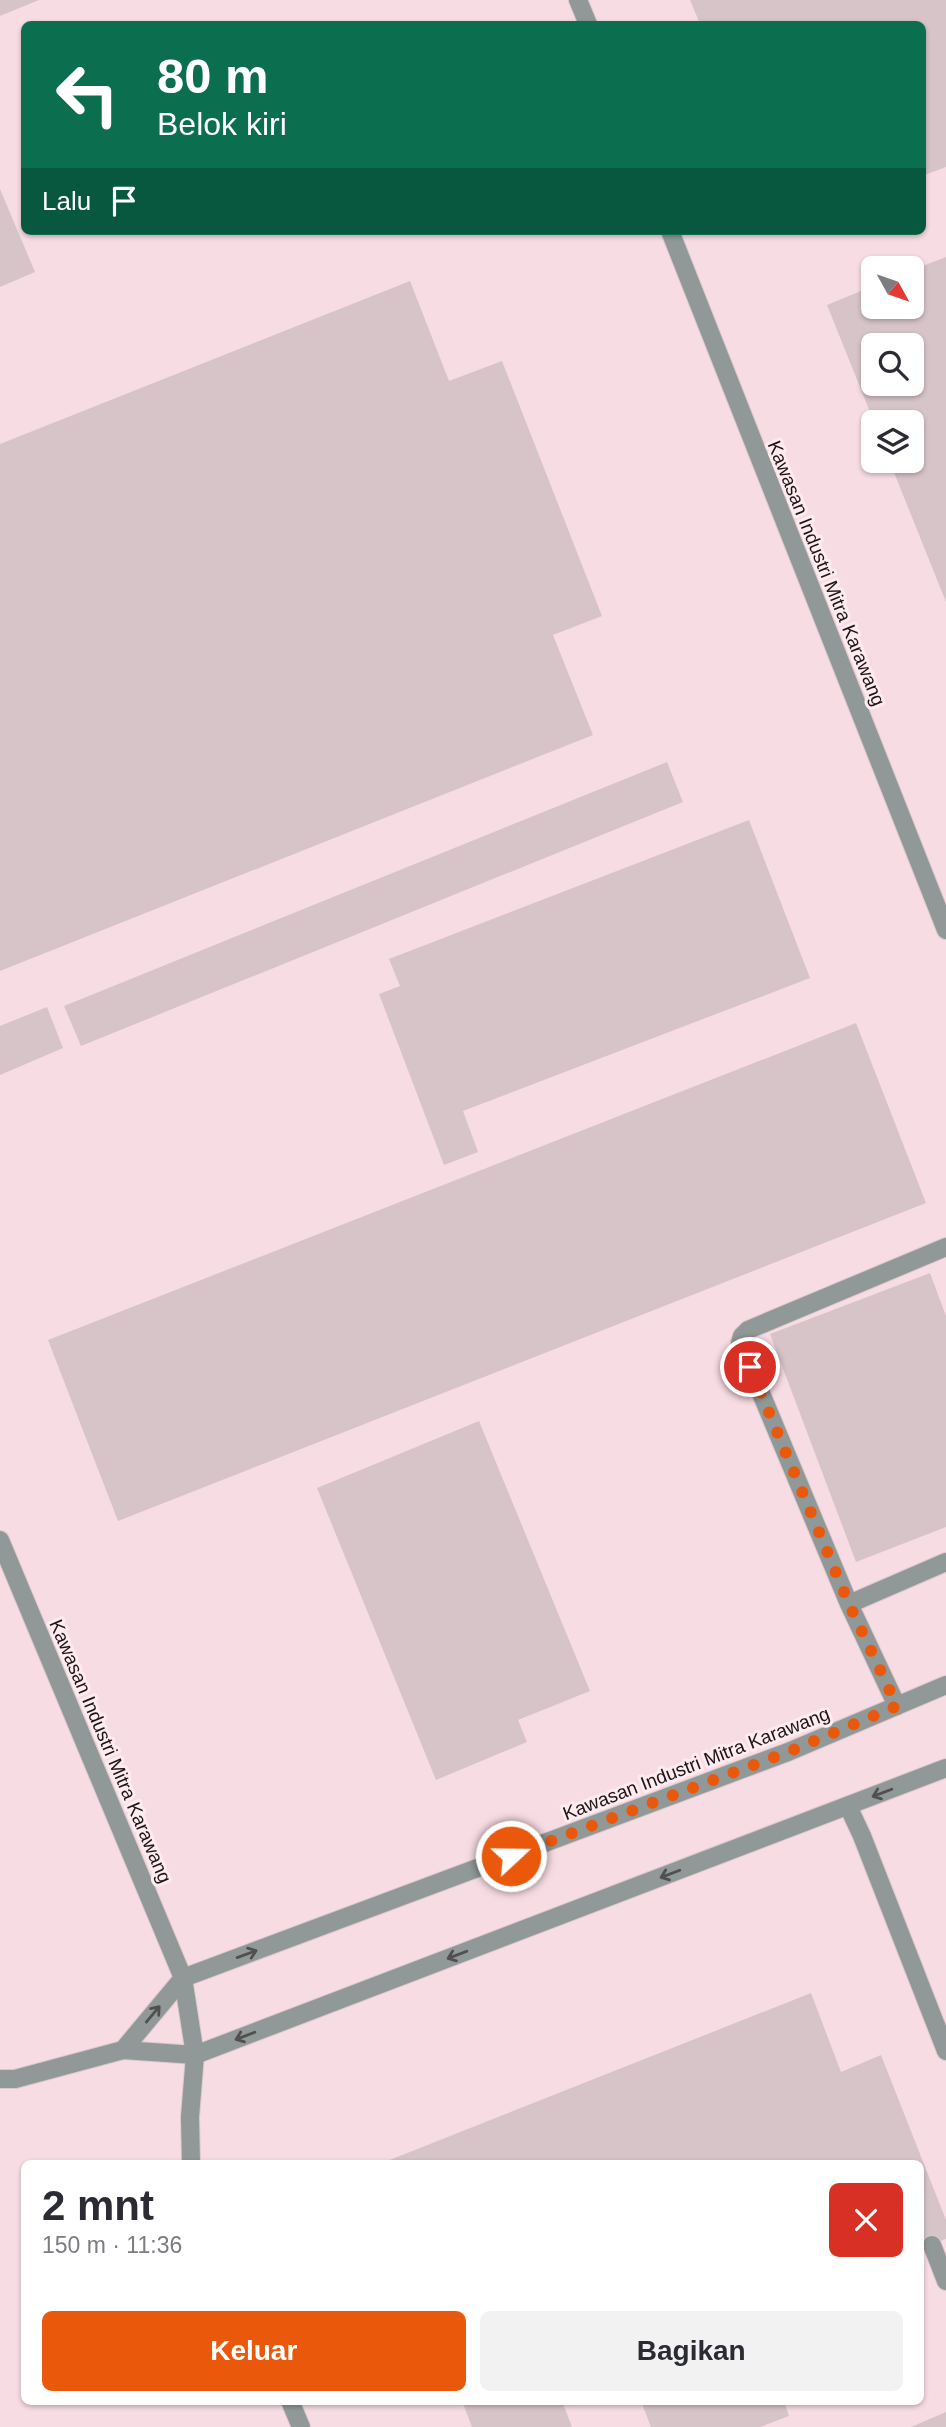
<!DOCTYPE html>
<html lang="id">
<meta charset="utf-8">
<style>
:root{--surface:#fff;--page:#f2f2f3;--text:#2b2b33;--muted:#7c7c81;--accent:#ea580c}
body{margin:0;font-family:Helvetica,sans-serif;background:var(--page);color:var(--text);height:100vh;display:flex;flex-direction:column;font-size:26px;white-space:nowrap}
*{box-sizing:border-box;margin:0}
p{font-size:23px;color:var(--muted)}
.icon{flex:none;width:38px;height:38px;fill:none;stroke:currentColor;stroke-width:2;stroke-linecap:round;stroke-linejoin:round}
.map{position:relative;flex:1;overflow:hidden}
.details{position:absolute;left:21px;top:2160px;width:903px;height:245px;display:flex;flex-direction:column;background:var(--surface);border-radius:10px;box-shadow:0 2px 5px #0004}
.details>*{flex:none}
.hud{position:absolute;left:21px;top:21px;width:905px;height:214px;border-radius:10px;box-shadow:0 2px 5px #0004;background:#0b6e4f;color:#fff;overflow:hidden}
.needle{width:46px;rotate:130deg}
.tools{position:absolute;left:861px;top:256px;display:grid;gap:14px}
.tools a{display:grid;place-items:center;width:63px;height:63px;border-radius:10px;background:var(--surface);box-shadow:0 2px 5px #0004;font-size:35px}
.pin{position:absolute;display:grid;place-items:center;width:60px;height:60px;color:#fff;margin:-30px;border:4px solid #fff;border-radius:50%;box-shadow:0 2px 7px #0007}
.me{position:absolute;width:77px;margin:-38px;rotate:69deg;stroke-linejoin:round;filter:drop-shadow(0 0 5px #0008)}
.turn{display:flex;align-items:center;gap:24px;height:147px;padding:0 21px;font-size:32px}
.turn .icon{width:91px;height:91px;stroke-width:2.5}
.turn b{display:block;font-size:49px;line-height:60px}
.then{display:flex;align-items:center;height:66px;padding:0 21px;background:#0003;gap:14px;font-size:26px}
.round{display:grid;place-items:center;flex:none;width:74px;height:74px;border-radius:10px;background:var(--page)}
.head{display:flex;align-items:center;justify-content:space-between;height:119px;padding:0 21px}
h1{font-size:42px;font-weight:600;line-height:52px}
.cta{display:flex;gap:14px;margin-top:auto;padding:14px 21px}
.cta a{flex:1;height:80px;border-radius:10px;background:var(--accent);color:#fff;font-size:28px;font-weight:600;line-height:80px;text-align:center}
.cta a+a{background:var(--page);color:var(--text)}
.map>svg:first-child{display:block}
</style>
<div class="map">
<svg width="946" height="2427" viewBox="0 0 946 2427">
<rect width="100%" height="100%" fill="#feebf0"/>
<path fill="#f8dce3" fill-rule="evenodd" d="M0 0H946V2427H0ZM24 24H922V231H24ZM873 268H912V306H873ZM873 345H912V383H873ZM873 422H912V460H873ZM24 2163H920V2401H24Z"/>
<path fill="#d7c4c9" fill-rule="evenodd" d="M0 0H39L0 16Z
M690 0H946V167L922 176V24H700Z
M0 189 35 272 0 287Z
M946 257V602L889 460H912V422H874L827 305 873 286V306H912V270ZM873 345H912V383H873Z
M410 281 449 381 502 361 602 616 553 635 593 735 0 971V444Z
M667 762 683 802 81 1046 64 1006Z
M749 820 810 978 463 1111 478 1152 444 1165 379 994 400 986 389 959Z
M47 1007 63 1048 0 1075V1026Z
M856 1023 926 1203 118 1521 48 1340Z
M930 1273 946 1316V1527L856 1562 770 1334Z
M479 1421 590 1691 518 1720 527 1742 436 1780 317 1488Z
M811 1993 841 2072 881 2055 946 2220V2239L920 2249V2163H382Z
M462 2401H562L572 2427H472Z
M641 2401H784L789 2416 760 2427H651Z
M946 2412V2427H911Z"/>
<g fill="none" stroke-linecap="round" stroke-linejoin="round">
<defs>
<path id="minor" d="M578 0 588 24
M670 231 946 930
M0 1540 183 1978 195 2055 190 2117 191 2163
M849 1604 740 1343 742 1336 748 1330 946 1247
M897 1706 849 1604 946 1562
M848 1806 862 1836 946 2051
M123 2050 183 1978 788 1752 946 1685
M0 2079H15L123 2050 195 2055 946 1768
M932 2245 946 2281
M290 2401 301 2427"/>
</defs>
<use href="#minor" stroke="#dac9cd" stroke-width="20"/>
<use href="#minor" stroke="#909898" stroke-width="18"/>
</g>
<defs><path id="oneway-shaft" d="M-6 0H5M1.5-3L5.5 0L1.5 3" fill="none" stroke-width="1.6" stroke-linecap="round" stroke-linejoin="round" transform="scale(1.75)"/></defs>
<g stroke="#505051">
<use href="#oneway-shaft" transform="translate(882 1793) rotate(159)"/>
<use href="#oneway-shaft" transform="translate(670 1874) rotate(159)"/>
<use href="#oneway-shaft" transform="translate(247 1954) rotate(-20)"/>
<use href="#oneway-shaft" transform="translate(457 1955) rotate(159)"/>
<use href="#oneway-shaft" transform="translate(153 2014) rotate(-50)"/>
<use href="#oneway-shaft" transform="translate(245 2036) rotate(159)"/>
</g>
<g fill="none" stroke-linecap="round" stroke-linejoin="round">
<path stroke="#ea580c" stroke-width="12" stroke-dasharray="0 21.6" d="M511 1856 788 1752 897 1706 849 1604 750 1367"/>
</g>
<g text-anchor="middle" stroke-width="6" stroke-linejoin="round" paint-order="stroke">
<g font-size="19" fill="#1c1517" stroke="#feebf0">
<text transform="translate(827 573) rotate(68)" y="7">Kawasan Industri Mitra Karawang</text>
<text transform="translate(111 1751) rotate(67)" y="7">Kawasan Industri Mitra Karawang</text>
<text transform="translate(696 1763) rotate(-21)" y="7">Kawasan Industri Mitra Karawang</text>
</g>
</g>
</svg>
<div class="tools">
<a><svg class="needle" viewBox="-14 -14 28 28"><path d="M0-13l5 13h-10z" fill="#e53935"/><path d="M0 13l5-13h-10z" fill="#7c7c81"/></svg></a>
<a><svg class="icon" aria-label="search" viewBox="0 0 24 24"><circle cx="10" cy="10" r="6"/><path d="M15 15l6 6"/></svg></a>
<a><svg class="icon" aria-label="layers" viewBox="0 0 24 24"><path d="M12 4l9 5-9 5-9-5zM3 14l9 5 9-5"/></svg></a>
</div>
<div class="pin" style="left:750px;top:1367px;background:#d93025"><svg class="icon" aria-label="arrive" viewBox="0 0 24 24"><path d="M6 21V4h12l-3 4 3 4H6"/></svg></div>
<svg class="me" style="left:511px;top:1856px" viewBox="-20 -20 40 40"><circle r="17" fill="#ea580c" stroke="#fff" stroke-width="3"/><path d="M0-11L8 9 0 5-8 9z" fill="#fff"/></svg>
<div class="hud">
<div class="turn"><svg class="icon" aria-label="left" viewBox="0 0 24 24"><path d="M17 20v-9H6M10 6l-5 5 5 5"/></svg><div><b>80 m</b>Belok kiri</div></div>
<div class="then">Lalu<svg class="icon" aria-label="arrive" viewBox="0 0 24 24"><path d="M6 21V4h12l-3 4 3 4H6"/></svg></div>
</div>
<section class="details">
<div class="head"><div><h1>2 mnt</h1><p>150 m · 11:36</p></div><a class="round" style="background:#d93025;color:#fff"><svg class="icon" aria-label="close" viewBox="0 0 24 24"><path d="M6 6l12 12M18 6L6 18"/></svg></a></div>
<div class="cta"><a>Keluar</a><a>Bagikan</a></div>
</section>
</div>
